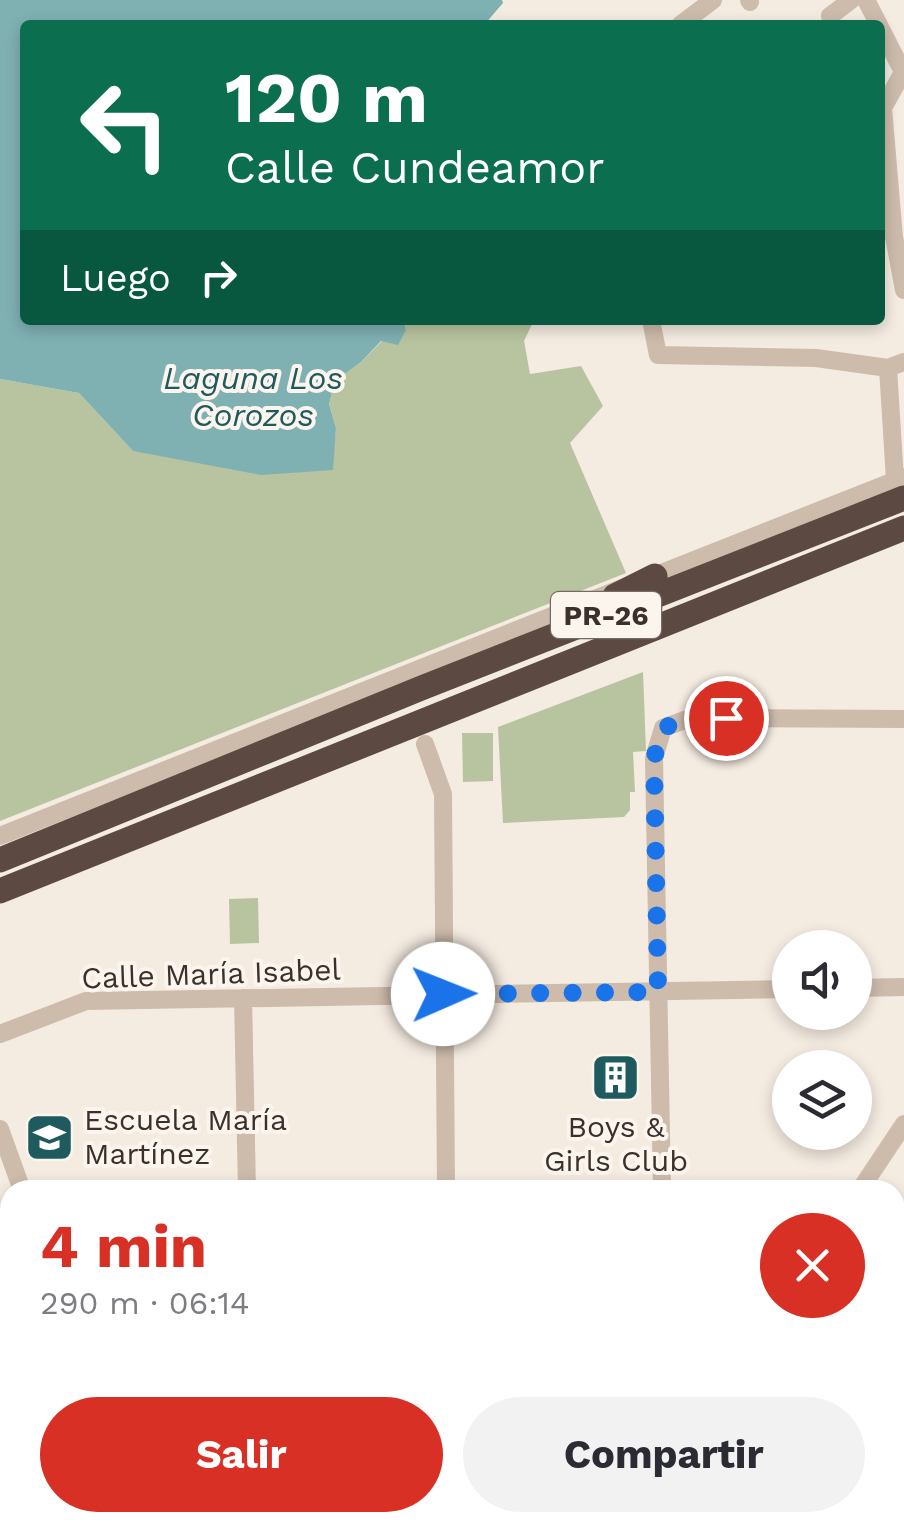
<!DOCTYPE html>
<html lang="es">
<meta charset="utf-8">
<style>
:root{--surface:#fff;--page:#f2f2f3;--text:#2b2b33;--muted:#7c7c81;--accent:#d93025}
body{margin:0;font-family:"Work Sans",sans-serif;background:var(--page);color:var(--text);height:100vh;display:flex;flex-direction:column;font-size:38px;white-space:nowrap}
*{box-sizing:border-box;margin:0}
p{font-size:32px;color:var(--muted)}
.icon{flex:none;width:55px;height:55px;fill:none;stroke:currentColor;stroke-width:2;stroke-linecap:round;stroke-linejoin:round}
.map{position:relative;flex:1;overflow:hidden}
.side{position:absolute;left:0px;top:1180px;width:905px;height:352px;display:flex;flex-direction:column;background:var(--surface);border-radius:30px 30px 0 0;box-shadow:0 5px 15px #0003}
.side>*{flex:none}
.guide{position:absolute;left:20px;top:20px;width:865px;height:305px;border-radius:10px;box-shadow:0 5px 15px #0003;background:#0b6e4f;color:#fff;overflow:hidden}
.fabs{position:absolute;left:772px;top:930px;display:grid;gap:20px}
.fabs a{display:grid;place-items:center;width:100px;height:100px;border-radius:50%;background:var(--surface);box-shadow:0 5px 15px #0003;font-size:50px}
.pin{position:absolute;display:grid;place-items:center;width:85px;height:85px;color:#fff;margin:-42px;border:5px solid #fff;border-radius:50%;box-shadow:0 2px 10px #0007}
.me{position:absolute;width:110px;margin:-55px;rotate:89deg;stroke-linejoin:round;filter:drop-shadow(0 0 8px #0008)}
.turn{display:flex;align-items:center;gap:35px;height:210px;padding:0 40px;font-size:45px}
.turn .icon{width:130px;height:130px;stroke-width:2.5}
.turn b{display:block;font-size:70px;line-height:85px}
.then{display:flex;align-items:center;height:95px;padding:0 40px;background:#0003;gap:20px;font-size:38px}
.round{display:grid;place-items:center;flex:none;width:105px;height:105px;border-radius:52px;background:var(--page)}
.summary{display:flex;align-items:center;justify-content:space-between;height:170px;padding:0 40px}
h1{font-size:60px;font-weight:700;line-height:75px;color:var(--accent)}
.primary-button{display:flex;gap:20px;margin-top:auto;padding:20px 40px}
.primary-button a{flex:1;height:115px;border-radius:60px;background:var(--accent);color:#fff;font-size:40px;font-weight:700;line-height:115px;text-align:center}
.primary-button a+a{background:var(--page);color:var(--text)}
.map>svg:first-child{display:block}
</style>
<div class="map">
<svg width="904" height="1531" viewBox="0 0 904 1531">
<rect width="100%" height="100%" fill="#f4ebe1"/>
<path fill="#b8c4a0" d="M404 320H534L524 341 530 374 581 366 603 406 570 443 626 573 0 821V379L79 393 133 451 332 470 336 428 329 404 335 381 361 362 382 341 406 330Z
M643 672 646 751 633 752 635 792H630V810L624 817 503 823 498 727Z
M462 733H493V781L463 782Z
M258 898 259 943 230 944 229 899Z"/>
<path fill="#7fb0b2" d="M0 0H502L503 3 484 25H25V320H404L406 330 398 345 381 341 361 362 335 381 329 404 336 428 333 470 261 475 133 451 79 393 0 379Z"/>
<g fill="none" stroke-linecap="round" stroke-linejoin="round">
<path stroke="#cdbbac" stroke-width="18" d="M749 0 750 2
M866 0 879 25
M680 25 713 0
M832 25 830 16 851 0
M880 27 903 72 883 108 894 237 904 290
M651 320 658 355 816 358 888 368 904 362
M888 368 895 480
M646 579 904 477
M425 744 443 794 446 1190
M0 836 622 588
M855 988 904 987
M243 998 247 1190
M0 1034 86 1001 790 989
M0 1129 22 1190
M662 1190 654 758 663 728 690 718 904 719
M860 1190 904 1124
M0 1359 10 1362
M895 1493H904
M427 1522 444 1531
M875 1522 878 1531
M375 1531 378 1522"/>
<path stroke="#7d675c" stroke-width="22" d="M895 1464 904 1447
M0 1499 10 1502
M65 1522 80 1531
M854 1531 861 1522"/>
<path stroke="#5c4a42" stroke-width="25" d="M615 596 655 576
M0 860 424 687 904 498
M0 891 904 528"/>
</g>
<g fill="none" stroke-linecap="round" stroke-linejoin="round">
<path stroke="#1a73e8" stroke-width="18" stroke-dasharray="0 32.4" d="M443 994 658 992 654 758 663 728 690 718H726"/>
</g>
<defs>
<symbol id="building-square" viewBox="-11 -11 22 22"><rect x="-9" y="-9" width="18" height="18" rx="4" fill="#1f5a5e" stroke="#fbf5ee"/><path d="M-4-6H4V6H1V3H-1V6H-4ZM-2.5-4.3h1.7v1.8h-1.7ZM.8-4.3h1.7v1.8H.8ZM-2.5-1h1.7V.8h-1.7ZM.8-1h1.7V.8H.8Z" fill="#fff"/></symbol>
<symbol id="school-square" viewBox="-11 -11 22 22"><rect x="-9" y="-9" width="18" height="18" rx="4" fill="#1f5a5e" stroke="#fbf5ee"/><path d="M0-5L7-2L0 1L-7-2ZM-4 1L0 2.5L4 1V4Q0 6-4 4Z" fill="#fff"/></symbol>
</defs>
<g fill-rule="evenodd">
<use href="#building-square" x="588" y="1050" width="55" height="55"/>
<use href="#school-square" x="22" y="1110" width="55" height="55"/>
</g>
<g text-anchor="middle" stroke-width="8" stroke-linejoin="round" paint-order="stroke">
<rect fill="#fbf5ee" stroke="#756b66" stroke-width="2.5" x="551" y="592" width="110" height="46" rx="8"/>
<g font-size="28" font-weight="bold" fill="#3b302b">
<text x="606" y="625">PR-26</text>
</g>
<g font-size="30" fill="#3b302b" stroke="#fbf5ee">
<text transform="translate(211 974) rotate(-2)" y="10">Calle María Isabel</text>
</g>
<g font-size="30" fill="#3b302b" stroke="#fbf5ee" text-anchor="start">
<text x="84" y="1130">Escuela María<tspan x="84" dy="34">Martínez</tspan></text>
<text x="616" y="1137" text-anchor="middle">Boys &amp;<tspan x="616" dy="34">Girls Club</tspan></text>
</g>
<g font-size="32" font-style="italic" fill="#1f5a5e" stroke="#fbf5ee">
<text x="253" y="389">Laguna Los<tspan x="253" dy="37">Corozos</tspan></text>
</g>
</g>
</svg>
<div class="fabs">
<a><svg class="icon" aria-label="sound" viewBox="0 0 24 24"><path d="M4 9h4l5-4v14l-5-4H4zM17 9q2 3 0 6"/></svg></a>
<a><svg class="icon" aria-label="layers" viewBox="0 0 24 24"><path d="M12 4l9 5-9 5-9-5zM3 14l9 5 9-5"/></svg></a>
</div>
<div class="pin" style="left:726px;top:718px;background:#d93025"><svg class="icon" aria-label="arrive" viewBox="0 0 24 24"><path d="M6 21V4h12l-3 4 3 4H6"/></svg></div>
<svg class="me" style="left:443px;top:994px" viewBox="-20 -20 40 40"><circle r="19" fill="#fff"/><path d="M0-13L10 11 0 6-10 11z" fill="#1a73e8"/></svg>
<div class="guide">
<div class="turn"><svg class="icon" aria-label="left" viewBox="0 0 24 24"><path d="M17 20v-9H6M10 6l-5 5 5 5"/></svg><div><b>120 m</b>Calle Cundeamor</div></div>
<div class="then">Luego<svg class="icon" aria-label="right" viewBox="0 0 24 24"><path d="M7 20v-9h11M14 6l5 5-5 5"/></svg></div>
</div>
<section class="side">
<div class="summary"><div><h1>4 min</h1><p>290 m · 06:14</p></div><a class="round" style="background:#d93025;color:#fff"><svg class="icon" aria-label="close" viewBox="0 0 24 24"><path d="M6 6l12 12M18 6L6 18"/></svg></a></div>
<div class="primary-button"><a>Salir</a><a>Compartir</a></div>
</section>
</div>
